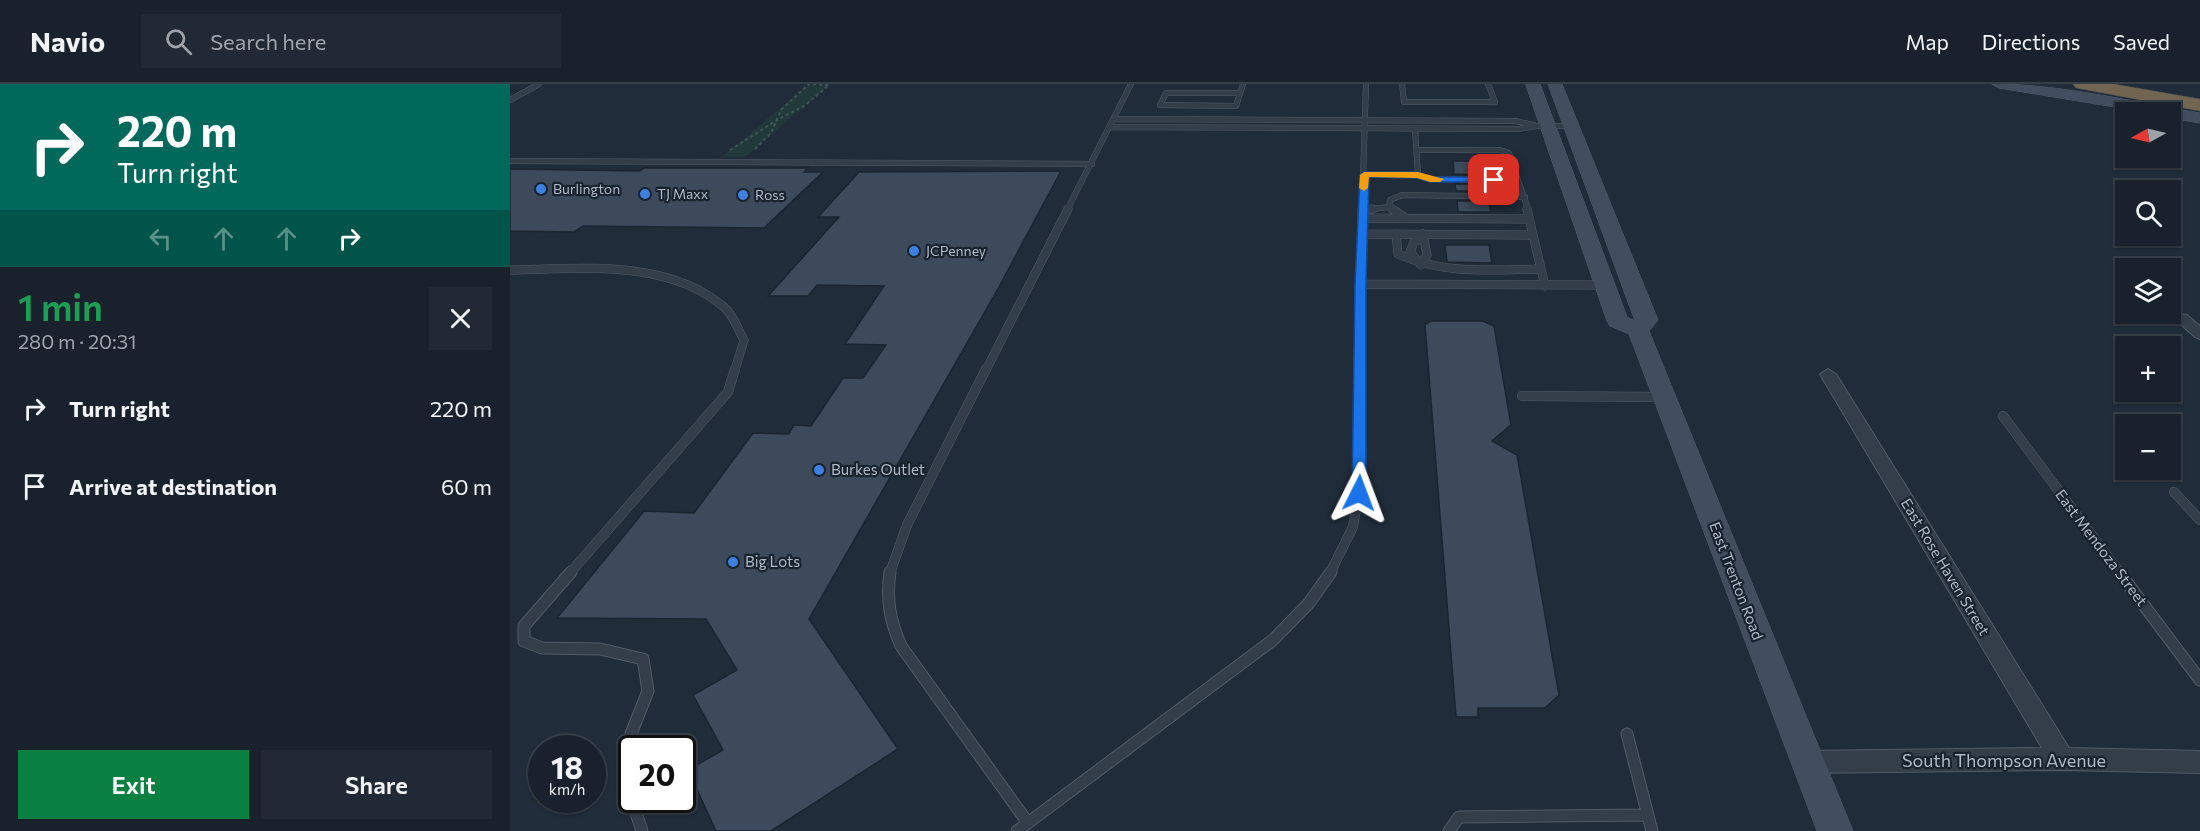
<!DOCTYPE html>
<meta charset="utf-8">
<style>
:root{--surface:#18212c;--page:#212934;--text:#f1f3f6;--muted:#9fa3a9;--line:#363e48;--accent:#0b8043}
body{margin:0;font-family:Commissioner,sans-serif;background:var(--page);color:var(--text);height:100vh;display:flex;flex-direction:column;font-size:22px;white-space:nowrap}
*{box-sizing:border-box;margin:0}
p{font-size:20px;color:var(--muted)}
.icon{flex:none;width:33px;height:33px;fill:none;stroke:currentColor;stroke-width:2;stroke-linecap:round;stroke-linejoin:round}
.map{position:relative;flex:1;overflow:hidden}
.details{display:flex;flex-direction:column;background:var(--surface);width:510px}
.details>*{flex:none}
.hud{background:#00695c;color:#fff;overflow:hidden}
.needle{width:39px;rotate:262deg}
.tools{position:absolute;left:1605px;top:18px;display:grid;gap:12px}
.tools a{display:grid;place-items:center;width:66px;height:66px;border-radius:0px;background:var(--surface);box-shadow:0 2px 4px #0004,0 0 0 2px var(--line);font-size:30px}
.speed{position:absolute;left:18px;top:651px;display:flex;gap:12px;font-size:30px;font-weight:700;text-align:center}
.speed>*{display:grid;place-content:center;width:78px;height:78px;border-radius:50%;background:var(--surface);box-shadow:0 2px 4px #0004,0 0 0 2px var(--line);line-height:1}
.speed small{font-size:15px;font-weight:400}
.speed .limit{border:3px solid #111;border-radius:9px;background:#fff;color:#111}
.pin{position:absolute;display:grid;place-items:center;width:51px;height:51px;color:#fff;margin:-26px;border-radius:12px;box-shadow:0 3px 9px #0006}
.me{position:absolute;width:66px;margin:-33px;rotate:3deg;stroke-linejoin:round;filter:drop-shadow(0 0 4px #0008)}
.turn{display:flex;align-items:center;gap:21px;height:126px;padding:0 18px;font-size:27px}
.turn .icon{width:78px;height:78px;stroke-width:2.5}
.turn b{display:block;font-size:42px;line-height:51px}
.lanes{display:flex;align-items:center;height:57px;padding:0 18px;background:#0003;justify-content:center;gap:30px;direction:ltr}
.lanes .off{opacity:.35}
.round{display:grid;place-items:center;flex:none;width:63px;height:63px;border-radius:0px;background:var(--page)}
.overview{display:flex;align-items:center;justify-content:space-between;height:102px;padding:0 18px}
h1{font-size:36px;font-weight:600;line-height:45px;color:#1e9e55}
.primary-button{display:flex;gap:12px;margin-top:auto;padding:12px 18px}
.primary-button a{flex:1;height:69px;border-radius:0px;background:var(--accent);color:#fff;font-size:24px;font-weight:600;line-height:69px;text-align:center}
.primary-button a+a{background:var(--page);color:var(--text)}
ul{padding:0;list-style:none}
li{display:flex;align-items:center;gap:18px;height:78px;padding:0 18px}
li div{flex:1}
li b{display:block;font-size:22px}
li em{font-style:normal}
header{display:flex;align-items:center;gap:36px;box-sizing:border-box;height:84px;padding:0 30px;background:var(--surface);border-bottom:2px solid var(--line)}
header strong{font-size:28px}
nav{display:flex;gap:33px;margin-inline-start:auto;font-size:21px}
.search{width:420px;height:54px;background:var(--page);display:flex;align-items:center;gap:15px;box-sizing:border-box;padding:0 21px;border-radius:0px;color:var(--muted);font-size:22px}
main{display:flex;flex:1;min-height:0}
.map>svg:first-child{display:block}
</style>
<header>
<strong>Navio</strong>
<div class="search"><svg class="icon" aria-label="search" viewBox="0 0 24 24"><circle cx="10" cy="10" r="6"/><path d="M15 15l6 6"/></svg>Search here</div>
<nav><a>Map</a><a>Directions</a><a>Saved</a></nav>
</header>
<main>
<section class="details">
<div class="hud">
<div class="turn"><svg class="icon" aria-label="right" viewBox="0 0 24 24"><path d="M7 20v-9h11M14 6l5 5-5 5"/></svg><div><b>220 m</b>Turn right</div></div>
<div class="lanes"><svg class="icon off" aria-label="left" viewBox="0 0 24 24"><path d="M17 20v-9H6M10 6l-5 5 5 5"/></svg><svg class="icon off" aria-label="ahead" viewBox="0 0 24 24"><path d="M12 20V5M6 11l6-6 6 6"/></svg><svg class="icon off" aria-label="ahead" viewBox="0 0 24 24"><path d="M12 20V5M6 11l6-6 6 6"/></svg><svg class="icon" aria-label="right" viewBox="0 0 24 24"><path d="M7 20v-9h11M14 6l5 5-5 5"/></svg></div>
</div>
<div class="overview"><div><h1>1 min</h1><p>280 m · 20:31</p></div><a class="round"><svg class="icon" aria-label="close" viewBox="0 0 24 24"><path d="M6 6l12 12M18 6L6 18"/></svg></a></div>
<ul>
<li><svg class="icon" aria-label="right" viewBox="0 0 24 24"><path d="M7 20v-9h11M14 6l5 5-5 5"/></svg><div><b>Turn right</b></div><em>220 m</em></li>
<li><svg class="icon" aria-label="arrive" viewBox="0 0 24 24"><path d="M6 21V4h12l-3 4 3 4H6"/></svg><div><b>Arrive at destination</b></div><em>60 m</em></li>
</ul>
<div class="primary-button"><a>Exit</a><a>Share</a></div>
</section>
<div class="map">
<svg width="1690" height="747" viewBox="0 0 1690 747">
<rect width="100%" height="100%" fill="#202c3a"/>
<path fill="#22393b" d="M299 0 319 1 235 73H212Z"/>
<path fill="#3c4a5b" stroke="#1b2531" stroke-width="1.5" d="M943 77H969L972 91 944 90Z
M134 84H298L294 88H313L254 144 73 142 64 148 0 147V85L130 87Z
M551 87 489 203 299 535 388 665 261 747H206L178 686 213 666 183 611 227 586 196 535 47 534 134 427 184 429 243 349 279 350 284 341 301 342 333 294H353L376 261 335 260 374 202 307 201 298 212H258L329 133H308L349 88Z
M945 100H974L976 107H946Z
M947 117H978L981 128H948Z
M935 161H979L982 179 937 178Z
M921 237H973L984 242 1001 341 982 357 1007 371 1049 611 1035 624H968V633H946L915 241Z"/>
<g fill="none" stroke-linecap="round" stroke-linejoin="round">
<defs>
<path id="service-far3" d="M892 0 894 18H985L978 0
M730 9H656L650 21 726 22 733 0
M0 16 29 0
M604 35 1005 37 1024 41
M600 43 1008 45 1027 42H1061
M907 66H990L999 69C1004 90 1013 106 1018 126
M0 77 582 80
M854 91H908L905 45
M908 91 920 95 1006 96
M879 123 880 116 892 111 1015 113
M557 126 621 0
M852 126 856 0
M853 126 879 123 884 126"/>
<path id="service-far2" d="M882 125 896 134
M853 126 863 125
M853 134 1019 135
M852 150 1023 151 1017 125
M886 150 888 170C934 191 982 186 1031 185
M1023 151 1035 202
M909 179 900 168 904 158 912 154
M911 181 917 171 913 150
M0 186C70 185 158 174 215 224 224 232 228 246 234 256L225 286
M850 200 1093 201
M476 286 558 125
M850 286 852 125"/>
<path id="service-far1" d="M1012 312 1154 313
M1493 332 1610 489
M1664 408 1690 436
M60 489 218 308 225 285
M380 489 397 441 476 285
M820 489 843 443 851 395 850 285"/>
<path id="service" d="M61 488 14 542V557L32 564 90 565 133 575 138 607 117 660 113 690 132 747
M380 488C376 515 380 537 391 562L518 739
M1609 488 1690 596
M1117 650 1142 747
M507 747 763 556 799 519 821 488
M939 747 949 733 1138 731"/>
<path id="minor" d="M1672 230 1677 231 1690 242V255L1685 253 1667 237 1665 234Z
M1318 285 1326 290 1559 664 1690 667V689L1552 686 1297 689 1288 686 1285 678 1288 670 1297 667 1532 664 1310 290Z"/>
<path id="secondary" d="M1016 0H1030L1117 233 1125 237 1038 0H1052L1148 236 1139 247 1343 747H1307L1119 250 1100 242 1097 237Z
M1482 0C1552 0 1622 18 1690 29V39L1660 34V28H1635L1489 4Z"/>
<path id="motorway" d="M1563 0H1603L1690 15V27L1572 5 1566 4Z"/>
</defs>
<use href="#service-far3" stroke="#525b68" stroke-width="6"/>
<use href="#service-far2" stroke="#525b68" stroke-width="9"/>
<use href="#service-far1" stroke="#525b68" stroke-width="10"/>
<use href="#service" stroke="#525b68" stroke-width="13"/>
<use href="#minor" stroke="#525b68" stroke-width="2"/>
<use href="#secondary" stroke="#525b68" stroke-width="1"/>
<use href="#motorway" stroke="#3f4855" stroke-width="1"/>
<path stroke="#405659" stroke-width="2" stroke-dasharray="3 3" stroke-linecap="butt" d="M245 65 261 49 271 26 299 0 319 1 294 22 267 36
M220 66 267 36"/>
<use href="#service-far3" stroke="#343e4b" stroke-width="5"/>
<use href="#service-far2" stroke="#343e4b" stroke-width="8"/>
<use href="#service-far1" stroke="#343e4b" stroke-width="9"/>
<use href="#service" stroke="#343e4b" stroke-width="11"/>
<use href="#minor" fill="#343e4b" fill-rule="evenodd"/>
<use href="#secondary" fill="#424d5e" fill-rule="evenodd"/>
<use href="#motorway" fill="#716450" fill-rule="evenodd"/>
</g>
<path fill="#1a73e8" stroke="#114b97" stroke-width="1.5" d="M854 88H908L921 93H984L989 96 984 98H920L907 94 859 93 856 200V409L849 414 842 409 845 200 850 91Z"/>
<path fill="#f59e0b" d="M854 88H908L934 95 930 98H920L907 94 859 93 858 104 854 107 849 104 850 91Z"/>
<g fill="#3f7fe0" stroke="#19232f" stroke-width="2">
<circle cx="31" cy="105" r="6"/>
<circle cx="135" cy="110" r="6"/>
<circle cx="233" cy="111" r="6"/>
<circle cx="404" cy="167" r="6"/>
<circle cx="309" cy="386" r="6"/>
<circle cx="223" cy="478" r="6"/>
</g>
<g text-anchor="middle" stroke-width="4.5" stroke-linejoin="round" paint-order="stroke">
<g font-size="14" fill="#afb8c7" stroke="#19232f" text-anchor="start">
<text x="43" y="110">Burlington</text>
<text x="147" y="115">TJ Maxx</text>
<text x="245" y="116">Ross</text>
<text x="416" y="172">JCPenney</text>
</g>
<g font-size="15" fill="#afb8c7" stroke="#19232f" text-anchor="start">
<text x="321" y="391">Burkes Outlet</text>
<text x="235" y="483">Big Lots</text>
</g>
<g font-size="15" fill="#afb8c7" stroke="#19232f">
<text transform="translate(1591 464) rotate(53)" y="5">East Mendoza Street</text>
<text transform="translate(1435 483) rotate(59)" y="5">East Rose Haven Street</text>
<text transform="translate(1226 497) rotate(69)" y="5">East Trenton Road</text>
</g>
<g font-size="18" fill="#afb8c7" stroke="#19232f">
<text x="1494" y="683">South Thompson Avenue</text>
</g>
</g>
</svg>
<div class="tools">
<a><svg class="needle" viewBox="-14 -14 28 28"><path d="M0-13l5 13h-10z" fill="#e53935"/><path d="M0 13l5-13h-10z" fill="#9fa3a9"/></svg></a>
<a><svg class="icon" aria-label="search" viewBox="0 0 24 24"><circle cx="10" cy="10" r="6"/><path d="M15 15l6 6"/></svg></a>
<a><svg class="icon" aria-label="layers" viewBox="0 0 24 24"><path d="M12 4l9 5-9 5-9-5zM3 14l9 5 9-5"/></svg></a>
<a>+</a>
<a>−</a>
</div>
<div class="speed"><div>18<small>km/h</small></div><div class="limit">20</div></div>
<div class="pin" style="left:984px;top:96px;background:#d93025"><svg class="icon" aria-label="arrive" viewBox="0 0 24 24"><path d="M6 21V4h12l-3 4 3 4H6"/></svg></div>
<svg class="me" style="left:849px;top:409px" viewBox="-20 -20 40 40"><path d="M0-17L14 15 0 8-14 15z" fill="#1a73e8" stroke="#fff" stroke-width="4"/></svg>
</div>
</main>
